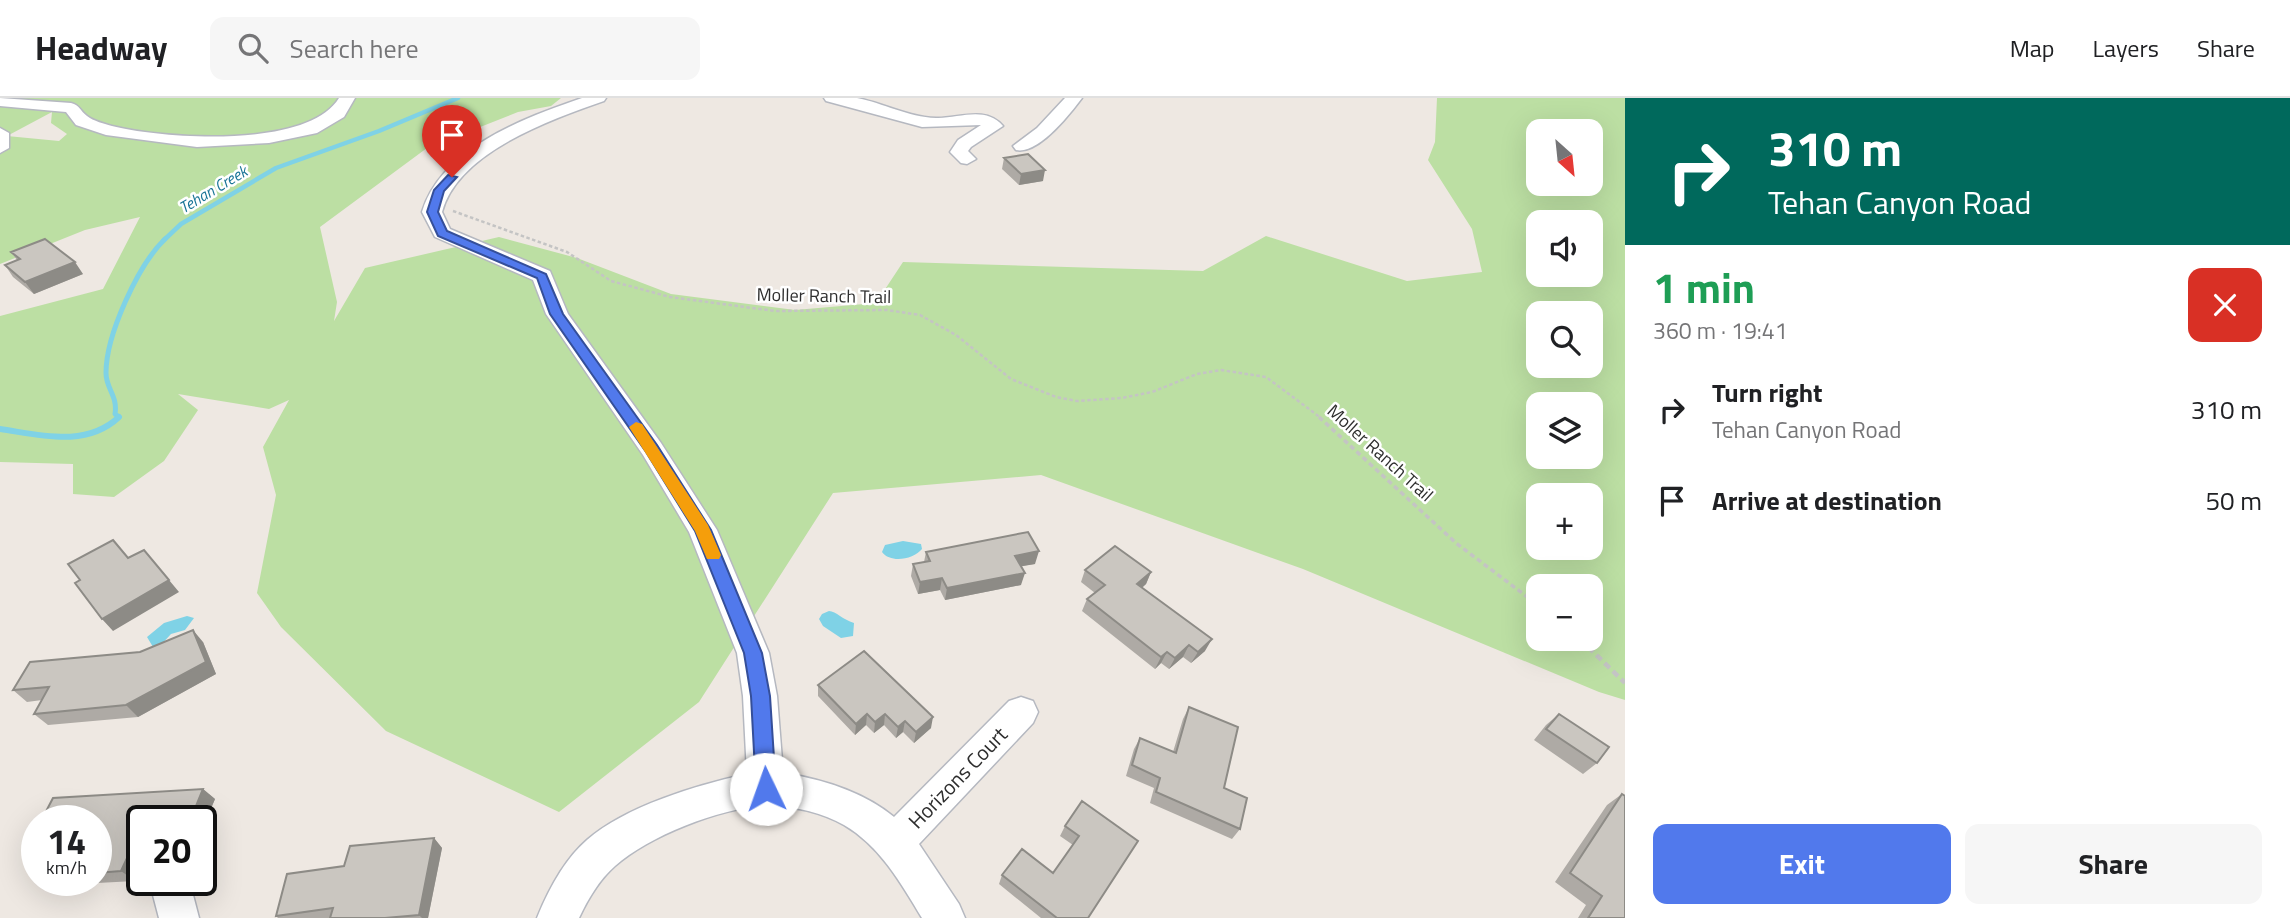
<!DOCTYPE html>
<meta charset="utf-8">
<style>
:root{--surface:#fff;--page:#f6f6f6;--text:#202124;--muted:#757577;--line:#e0e0e0;--accent:#5179ec}
body{margin:0;font-family:"Titillium Web",sans-serif;background:var(--page);color:var(--text);height:100vh;display:flex;flex-direction:column;font-size:26px;white-space:nowrap}
*{box-sizing:border-box;margin:0}
p{font-size:23px;color:var(--muted)}
.icon{flex:none;width:38px;height:38px;fill:none;stroke:currentColor;stroke-width:2;stroke-linecap:round;stroke-linejoin:round}
.map{position:relative;flex:1;overflow:hidden}
.drawer{display:flex;flex-direction:column;background:var(--surface);width:665px}
.drawer>*{flex:none}
.guide{background:#00695c;color:#fff;overflow:hidden}
.needle{width:46px;rotate:153deg}
.buttons{position:absolute;left:1526px;top:21px;display:grid;gap:14px}
.buttons a{display:grid;place-items:center;width:77px;height:77px;border-radius:14px;background:var(--surface);box-shadow:0 7px 28px #0002;font-size:35px}
.speed{position:absolute;left:21px;top:707px;display:flex;gap:14px;font-size:35px;font-weight:700;text-align:center}
.speed>*{display:grid;place-content:center;width:91px;height:91px;border-radius:50%;background:var(--surface);box-shadow:0 7px 28px #0002;line-height:1}
.speed small{font-size:18px;font-weight:400}
.speed .limit{border:4px solid #111;border-radius:10px;background:#fff;color:#111}
.pin{position:absolute;display:grid;place-items:center;width:60px;height:60px;color:#fff;margin:-72px -30px;border-radius:50% 50% 50% 0;rotate:-45deg;box-shadow:0 0 7px #0007}
.pin .icon{rotate:45deg}
.me{position:absolute;width:77px;margin:-38px;rotate:357deg;stroke-linejoin:round;filter:drop-shadow(0 0 5px #0008)}
.turn{display:flex;align-items:center;gap:24px;height:147px;padding:0 28px;font-size:32px}
.turn .icon{width:91px;height:91px;stroke-width:2.5}
.turn b{display:block;font-size:49px;line-height:60px}
.round{display:grid;place-items:center;flex:none;width:74px;height:74px;border-radius:14px;background:var(--page)}
.overview{display:flex;align-items:center;justify-content:space-between;height:119px;padding:0 28px}
h1{font-size:42px;font-weight:700;line-height:52px;color:#1e9e55}
.primary-button{display:flex;gap:14px;margin-top:auto;padding:14px 28px}
.primary-button a{flex:1;height:80px;border-radius:14px;background:var(--accent);color:#fff;font-size:28px;font-weight:700;line-height:80px;text-align:center}
.primary-button a+a{background:var(--page);color:var(--text)}
ul{padding:0;list-style:none}
li{display:flex;align-items:center;gap:21px;height:91px;padding:0 28px}
li div{flex:1}
li b{display:block;font-size:26px}
li em{font-style:normal}
header{display:flex;align-items:center;gap:42px;box-sizing:border-box;height:98px;padding:0 35px;background:var(--surface);border-bottom:2px solid var(--line)}
header strong{font-size:33px}
nav{display:flex;gap:38px;margin-inline-start:auto;font-size:24px}
.search{width:490px;height:63px;background:var(--page);display:flex;align-items:center;gap:18px;box-sizing:border-box;padding:0 24px;border-radius:14px;color:var(--muted);font-size:26px}
main{display:flex;flex:1;min-height:0}
.map>svg:first-child{display:block}
</style>
<header>
<strong>Headway</strong>
<div class="search"><svg class="icon" aria-label="search" viewBox="0 0 24 24"><circle cx="10" cy="10" r="6"/><path d="M15 15l6 6"/></svg>Search here</div>
<nav><a>Map</a><a>Layers</a><a>Share</a></nav>
</header>
<main>
<div class="map">
<svg width="1625" height="820" viewBox="0 0 1625 820">
<rect width="100%" height="100%" fill="#eee8e2"/>
<path fill="#bcdfa3" fill-rule="evenodd" d="M0 0H561L551 8 518 14 427 50 320 129 337 204 334 223 365 170 499 139 577 160 671 196 795 212 876 205 903 164 1203 173 1266 138 1407 183 1482 174 1472 131 1428 62 1435 44 1437 0H1625V602L1599 594 1303 471 1041 377 833 395 699 604 559 714 386 633 281 529 257 495 276 397 263 349 289 302 269 311 178 296 198 312 164 363 114 399 73 396V366L0 364V218L103 191 140 119 85 132 0 166ZM52 14 51 25 67 36 59 43 7 38ZM1538 33H1591V86H1538ZM1538 124H1591V177H1538ZM1538 215H1591V268H1538ZM1538 306H1591V359H1538ZM1538 397H1591V450H1538ZM1538 488H1591V541H1538Z"/>
<path fill="#7fd2e6" d="M903 443 921 446 922 451C914 461 891 466 882 454L885 447Z
M829 513C836 513 843 522 854 525L853 538 841 540 823 528 819 521 822 516Z
M187 518 194 520 185 532 171 536 159 549H153L147 539 164 525Z"/>
<g fill="none" stroke-linecap="round" stroke-linejoin="round">
<path stroke="#7fd2e6" stroke-width="4.5" d="M163 143 181 126 276 70 379 33 458 0"/>
<path stroke="#7fd2e6" stroke-width="5" d="M117 320 119 319 115 316C118 298 106 291 106 275 106 237 138 167 165 141"/>
<path stroke="#7fd2e6" stroke-width="6" d="M0 331C41 337 86 350 119 319"/>
<defs>
<path id="minor" d="M0 0 71 5C80 7 80 13 87 18 93 23 105 26 112 28 164 41 308 51 339 0H355L344 19 317 35 269 45 197 49 106 37 76 27 66 14 0 8Z
M582 0H606L604 3C550 22 458 54 442 114L450 131 550 173 568 216 661 345 717 432 769 555 777 598 783 675C822 681 864 694 894 719L1009 603 1021 599 1033 603 1038 614 1033 625 919 746 959 806 965 820H922C901 785 880 748 844 727 823 715 792 707 767 708 722 709 649 738 615 768 599 782 588 801 579 820H537C548 793 564 762 587 742 626 708 697 687 747 676L743 598 737 555 689 434 643 357 546 216 533 182 435 139 422 114C441 50 524 20 582 0Z
M824 0C834 0 846 0 857 0 883 5 908 19 936 20 958 21 985 7 1003 28L971 49 968 53 976 61 967 66 961 65 950 54 958 42 981 27 922 29 826 3Z
M1065 0H1082C1070 16 1038 57 1016 52L1013 48 1037 30Z
M0 30 9 35V50L0 55Z
M185 782 193 797 199 820H159L153 797 159 783Z"/>
</defs>
<use href="#minor" stroke="#b5b8c0" stroke-width="3"/>
<path stroke="#c4c4c4" stroke-width="2.5" stroke-dasharray="3.5 2.5" stroke-linecap="butt" d="M453 113 567 154 611 183 670 199 775 213 887 212 920 217 956 237 1011 281 1056 299 1077 303 1122 300 1152 294 1197 276 1221 272 1266 279 1321 320"/>
<path stroke="#c4c4c4" stroke-width="3.5" stroke-dasharray="5 3.5" stroke-linecap="butt" d="M1319 319 1456 445 1538 507"/>
<path stroke="#c4c4c4" stroke-width="4.5" stroke-dasharray="7 4.5" stroke-linecap="butt" d="M1580 541 1625 585"/>
<use href="#minor" fill="#fff" fill-rule="evenodd"/>
</g>
<path fill="#aeaaa5" d="M1004 60 1043 83 1019 87 1002 71Z
M11 154 83 176 34 196 13 179 5 167 17 162Z
M926 454 1035 466 1021 468V487L945 502 940 492 918 496 911 478 913 466 924 464Z
M1085 472 1151 474 1146 486 1142 490 1205 553 1191 565 1183 559 1169 571 1161 565 1155 571 1082 513 1087 501 1095 495 1081 484Z
M203 544 216 576 138 619 48 627 34 616 42 602 27 604 13 592 140 554Z
M818 587 931 630 914 645 903 634 896 640 884 627 874 635 866 627 855 637 818 598Z
M1189 609 1240 731 1232 741 1150 705 1154 690 1126 678 1134 651 1140 640 1173 654 1183 621Z
M1559 616 1597 665 1583 676 1534 642 1546 627Z
M203 691 215 701 201 734V723H142V768L135 783 97 785 93 782H96V723Z
M1622 696 1625 820H1578L1586 807 1555 784 1607 707Z
M1082 703 1088 820H1041L999 786 1002 777 1053 775 1073 747 1060 738 1065 728Z
M434 740 442 750 428 820H278L276 818 344 768Z"/>
<path fill="#8d8b86" d="M1045 72 1043 83 1019 87 1021 76Z
M75 164 83 176 34 196 25 184Z
M1039 453 1035 466 1012 470 1015 458Z
M1151 474 1146 486 1132 498 1137 486Z
M1025 475 1021 487 945 502 947 490Z
M942 480 940 492 918 496 920 484Z
M169 482 179 494 113 533 102 521Z
M193 532 203 544 216 576 138 619 126 607Z
M1212 541 1205 553 1191 565 1198 554Z
M1189 547 1183 559 1169 571 1175 560Z
M1167 554 1161 565 1155 571 1161 559Z
M867 616 866 627 855 637 856 626Z
M885 616 884 627 874 635 875 624Z
M933 619 931 630 914 645 916 634Z
M905 623 903 634 896 640 898 629Z
M203 691 215 701 201 734V723H190Z
M434 740 442 750 428 820H422L419 817Z
M135 743 142 748V768L135 783 121 773Z"/>
<path fill="#cac6c0" stroke="#8d8b86" stroke-width="2" d="M1028 56 1045 72 1021 76 1004 60Z
M45 141 75 164 25 184 5 167 20 161 11 154Z
M1028 434 1039 453 1015 458 1025 475 947 490 942 480 920 484 913 466 930 463 926 454Z
M113 442 128 460 144 452 169 482 102 521 75 485 80 482 68 466Z
M1115 448 1151 474 1137 486 1212 541 1198 554 1189 547 1175 560 1167 554 1161 559 1087 501 1105 487 1085 472Z
M193 532 206 564 126 607 34 616 49 589 13 592 30 564 140 554Z
M864 553 933 619 916 634 905 623 898 629 885 616 875 624 867 616 856 626 818 587Z
M1189 609 1238 629 1224 690 1247 700 1240 731 1156 694 1160 680 1132 667 1140 640 1176 655Z
M1559 616 1609 649 1597 665 1546 631Z
M203 691 190 723H142V742L135 743 121 773 96 775V748L101 738 96 739V723H41L53 700Z
M1622 696 1625 698V820H1588L1602 798 1570 775Z
M1082 703 1138 743 1088 820H1057L1002 777 1022 751 1053 775 1079 738 1065 728Z
M37 731V742L30 743Z
M434 740 419 817 385 820H330L333 810 276 818 287 776 344 768 350 748Z"/>
<path fill="#5179ec" stroke="#354f99" stroke-width="2" d="M448 77 457 79 444 93 438 114 447 133 546 176 563 216 657 347 711 432 762 555 770 598 776 691 773 698 766 701 759 698 756 691 751 598 744 555 695 433 646 354 550 216 537 180 438 138 427 114 434 92Z"/>
<path fill="#f59e0b" d="M636 324 642 326 708 427 721 457 719 461H707L695 433 629 329Z"/>
<g text-anchor="middle" stroke-width="5" stroke-linejoin="round" paint-order="stroke">
<g font-size="16" font-style="italic" fill="#197496" stroke="#fff">
<text transform="translate(213 91) rotate(-31)" y="6">Tehan Creek</text>
</g>
<g font-size="18" fill="#2e2e2e" stroke="#fff">
<text transform="translate(824 198) rotate(1)" y="6">Moller Ranch Trail</text>
<text transform="translate(1380 355) rotate(42)" y="6">Moller Ranch Trail</text>
</g>
<g font-size="21" fill="#2e2e2e" stroke="#fff">
<text transform="translate(958 680) rotate(-46)" y="7">Horizons Court</text>
</g>
</g>
</svg>
<div class="buttons">
<a><svg class="needle" viewBox="-14 -14 28 28"><path d="M0-13l5 13h-10z" fill="#e53935"/><path d="M0 13l5-13h-10z" fill="#757577"/></svg></a>
<a><svg class="icon" aria-label="sound" viewBox="0 0 24 24"><path d="M4 9h4l5-4v14l-5-4H4zM17 9q2 3 0 6"/></svg></a>
<a><svg class="icon" aria-label="search" viewBox="0 0 24 24"><circle cx="10" cy="10" r="6"/><path d="M15 15l6 6"/></svg></a>
<a><svg class="icon" aria-label="layers" viewBox="0 0 24 24"><path d="M12 4l9 5-9 5-9-5zM3 14l9 5 9-5"/></svg></a>
<a>+</a>
<a>−</a>
</div>
<div class="speed"><div>14<small>km/h</small></div><div class="limit">20</div></div>
<div class="pin" style="left:452px;top:79px;background:#d93025"><svg class="icon" aria-label="arrive" viewBox="0 0 24 24"><path d="M6 21V4h12l-3 4 3 4H6"/></svg></div>
<svg class="me" style="left:766px;top:691px" viewBox="-20 -20 40 40"><circle r="19" fill="#fff"/><path d="M0-13L10 11 0 6-10 11z" fill="#5179ec"/></svg>
</div>
<section class="drawer">
<div class="guide">
<div class="turn"><svg class="icon" aria-label="right" viewBox="0 0 24 24"><path d="M7 20v-9h11M14 6l5 5-5 5"/></svg><div><b>310 m</b>Tehan Canyon Road</div></div>
</div>
<div class="overview"><div><h1>1 min</h1><p>360 m · 19:41</p></div><a class="round" style="background:#d93025;color:#fff"><svg class="icon" aria-label="close" viewBox="0 0 24 24"><path d="M6 6l12 12M18 6L6 18"/></svg></a></div>
<ul>
<li><svg class="icon" aria-label="right" viewBox="0 0 24 24"><path d="M7 20v-9h11M14 6l5 5-5 5"/></svg><div><b>Turn right</b><p>Tehan Canyon Road</p></div><em>310 m</em></li>
<li><svg class="icon" aria-label="arrive" viewBox="0 0 24 24"><path d="M6 21V4h12l-3 4 3 4H6"/></svg><div><b>Arrive at destination</b></div><em>50 m</em></li>
</ul>
<div class="primary-button"><a>Exit</a><a>Share</a></div>
</section>
</main>
